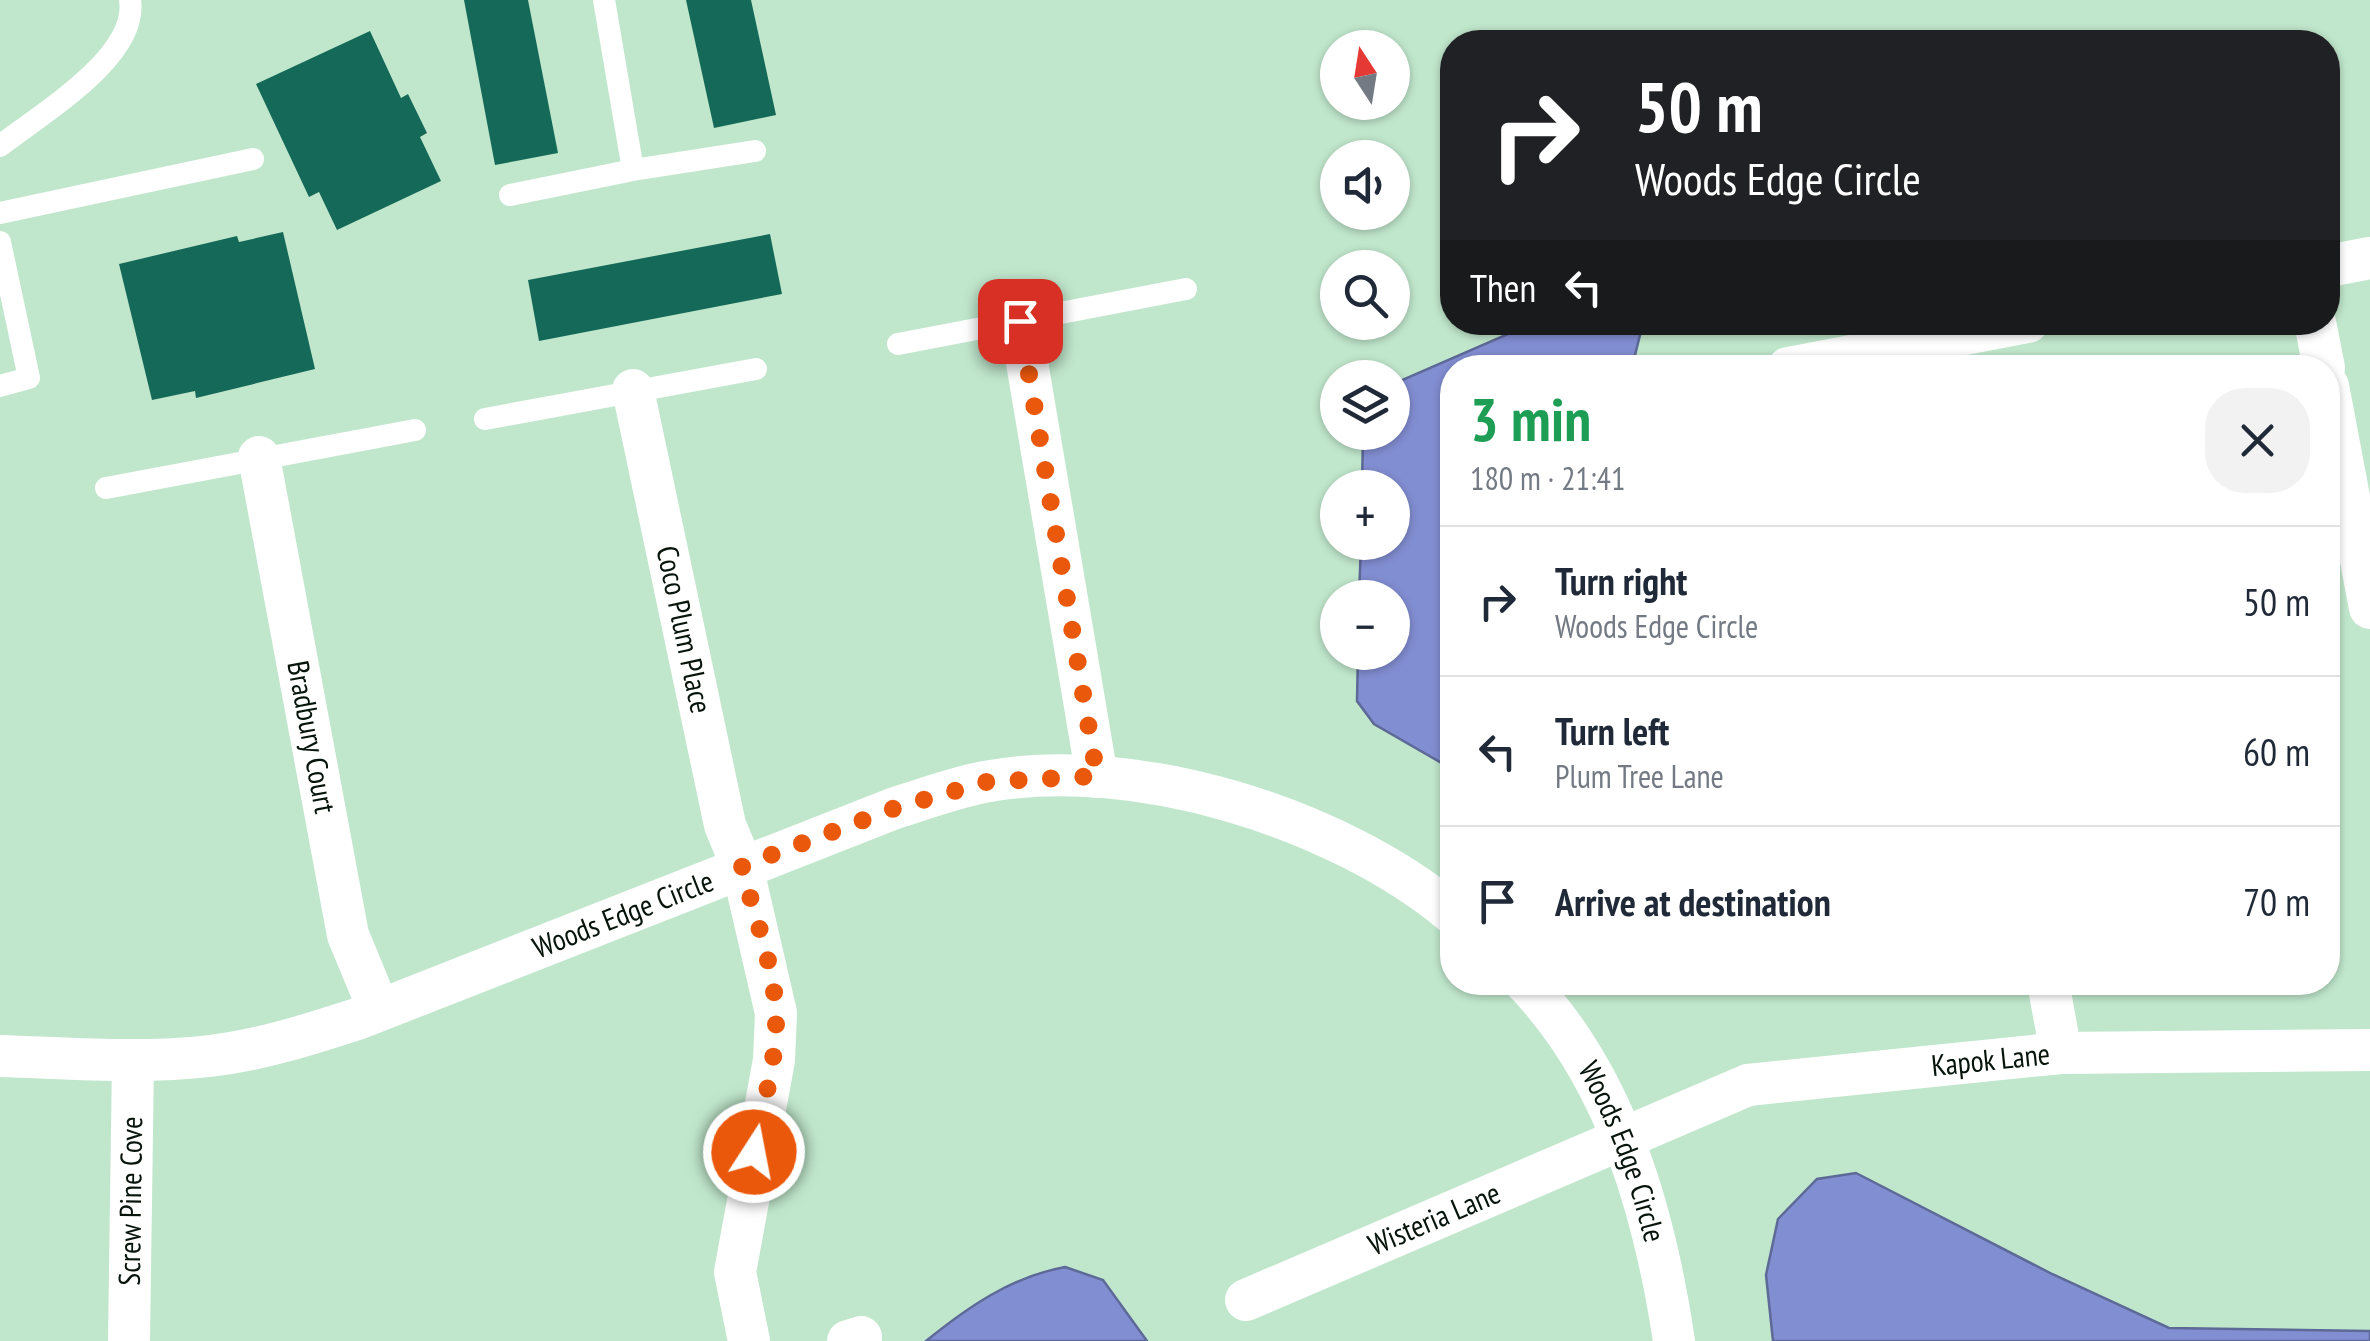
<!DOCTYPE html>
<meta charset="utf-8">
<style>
:root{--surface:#fff;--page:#f2f2f3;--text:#1f2937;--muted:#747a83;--line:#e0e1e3}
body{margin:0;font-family:"PT Sans Narrow",sans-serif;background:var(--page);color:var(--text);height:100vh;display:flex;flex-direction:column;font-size:38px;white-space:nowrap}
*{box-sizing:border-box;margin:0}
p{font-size:32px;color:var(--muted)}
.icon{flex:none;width:55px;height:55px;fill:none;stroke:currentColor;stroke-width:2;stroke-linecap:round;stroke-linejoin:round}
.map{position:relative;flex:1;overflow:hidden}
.drawer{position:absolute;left:1440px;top:355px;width:900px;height:640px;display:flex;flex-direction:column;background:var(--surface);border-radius:40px;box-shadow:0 2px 8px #0004}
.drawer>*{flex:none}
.hud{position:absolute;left:1440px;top:30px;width:900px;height:305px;border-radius:40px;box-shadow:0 2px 8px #0004;background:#202124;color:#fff;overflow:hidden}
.needle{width:65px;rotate:348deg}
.tools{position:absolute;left:1320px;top:30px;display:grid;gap:20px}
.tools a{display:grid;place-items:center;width:90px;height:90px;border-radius:50%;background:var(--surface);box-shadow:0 2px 8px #0004;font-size:50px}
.pin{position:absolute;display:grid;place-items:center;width:85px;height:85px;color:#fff;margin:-42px;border-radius:20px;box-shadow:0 5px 15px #0006}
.me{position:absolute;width:110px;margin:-55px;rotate:11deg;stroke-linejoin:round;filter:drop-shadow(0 0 8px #0008)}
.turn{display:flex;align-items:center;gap:35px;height:210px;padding:0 30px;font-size:45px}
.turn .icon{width:130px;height:130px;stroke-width:2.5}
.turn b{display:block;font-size:70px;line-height:85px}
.then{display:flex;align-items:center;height:95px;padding:0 30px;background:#0003;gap:20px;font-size:38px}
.round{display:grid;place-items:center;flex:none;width:105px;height:105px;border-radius:40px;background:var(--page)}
.headline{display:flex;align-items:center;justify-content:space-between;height:170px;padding:0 30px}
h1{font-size:60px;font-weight:800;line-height:75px;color:#1e9e55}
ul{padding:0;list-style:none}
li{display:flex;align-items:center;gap:30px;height:150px;padding:0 30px;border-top:2px solid var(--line)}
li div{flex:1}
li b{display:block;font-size:38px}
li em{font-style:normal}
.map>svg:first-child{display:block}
</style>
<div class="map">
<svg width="2370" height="1341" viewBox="0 0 2370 1341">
<rect width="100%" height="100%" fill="#c0e7cc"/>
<path fill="#828ed2" stroke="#5d6996" stroke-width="2.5" d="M1533 323H1643L1632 367 1452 368V769L1374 724 1357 701 1358 653 1392 652V598L1359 597 1361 543 1392 542V488L1362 487 1363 433 1392 432 1393 384Z
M1856 1173 2052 1274 2169 1328 2370 1331V1341H1773L1766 1275 1778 1219 1817 1179Z
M1065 1267 1103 1280 1147 1341H926C968 1307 1011 1277 1065 1267Z"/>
<path fill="#156958" d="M464 0H528L558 153 495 165Z
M686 0H751L776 115 714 128Z
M370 31 401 98 408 94 427 133 420 137 441 181 337 230 319 192 309 197 256 84Z
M283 232 315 369 196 398 195 391 152 400 119 264 237 236 239 242Z
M770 234 782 294 539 341 528 280Z"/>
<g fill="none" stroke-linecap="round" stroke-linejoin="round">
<path stroke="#fff" stroke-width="22" d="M0 146C39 115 139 57 130 0
M633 170 755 151
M510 195 633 170 604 0
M0 213 253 159
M0 242 29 378 0 386
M898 344 1186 289
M485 419 756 369
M106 488 415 430"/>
<g stroke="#fff" stroke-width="42">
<path d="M2328 266 2370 258"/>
<path d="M1020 321 1097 777"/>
<path d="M2315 322 2324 368"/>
<path d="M1788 368 2028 322"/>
<path d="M2328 386 2370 608"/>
<path id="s1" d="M633 390 725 825 742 866 776 1013 774 1060 735 1272 749 1341"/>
<path id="s2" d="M259 457 348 935 379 1010"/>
<path id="s3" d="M1525 982C1617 1078 1655 1214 1674 1341"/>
<path d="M2048 982 2061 1053"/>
<path id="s4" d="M0 1056C69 1058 140 1064 210 1056 261 1050 311 1034 360 1018L895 808C924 799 954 788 984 782 1134 754 1336 817 1452 913"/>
<path id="s5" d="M1246 1300 1748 1085 2061 1053 2370 1050"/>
<path id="s6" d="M129 1341 133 1060"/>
<path d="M848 1341 861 1337"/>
</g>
</g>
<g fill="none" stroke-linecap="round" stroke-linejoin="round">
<path stroke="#ea580c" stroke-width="18" stroke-dasharray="0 32.4" d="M754 1152C762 1107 777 1062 776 1016 775 966 753 914 742 866L895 808 986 782 1097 776 1020 321"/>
</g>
<g text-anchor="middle" stroke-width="10" stroke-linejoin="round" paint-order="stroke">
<g font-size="30" fill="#06140b" stroke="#ccf4d9">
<text dy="10" stroke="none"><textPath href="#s1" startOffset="245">Coco Plum Place</textPath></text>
<text dy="10" stroke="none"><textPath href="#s2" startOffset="285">Bradbury Court</textPath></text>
<text dy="10" stroke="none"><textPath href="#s4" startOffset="648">Woods Edge Circle</textPath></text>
<text dy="10" stroke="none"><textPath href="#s5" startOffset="790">Kapok Lane</textPath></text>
<text dy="10" stroke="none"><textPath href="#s3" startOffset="198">Woods Edge Circle</textPath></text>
<text dy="10" stroke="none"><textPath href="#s6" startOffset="140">Screw Pine Cove</textPath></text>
<text dy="10" stroke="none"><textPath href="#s5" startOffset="205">Wisteria Lane</textPath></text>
</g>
</g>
</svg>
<div class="tools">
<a><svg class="needle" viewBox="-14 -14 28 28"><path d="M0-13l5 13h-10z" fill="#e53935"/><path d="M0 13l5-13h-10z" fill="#747a83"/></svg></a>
<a><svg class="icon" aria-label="sound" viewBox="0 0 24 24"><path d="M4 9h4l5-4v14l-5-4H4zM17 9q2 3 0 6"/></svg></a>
<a><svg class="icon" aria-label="search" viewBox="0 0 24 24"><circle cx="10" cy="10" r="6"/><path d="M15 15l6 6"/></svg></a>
<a><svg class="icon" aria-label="layers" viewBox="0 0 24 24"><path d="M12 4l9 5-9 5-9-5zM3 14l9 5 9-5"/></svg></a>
<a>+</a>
<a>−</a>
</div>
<div class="pin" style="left:1020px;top:321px;background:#d93025"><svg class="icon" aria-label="arrive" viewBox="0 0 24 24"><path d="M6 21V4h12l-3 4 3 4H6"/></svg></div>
<svg class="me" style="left:754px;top:1152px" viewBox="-20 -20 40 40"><circle r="17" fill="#ea580c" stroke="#fff" stroke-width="3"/><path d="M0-11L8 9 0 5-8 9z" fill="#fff"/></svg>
<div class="hud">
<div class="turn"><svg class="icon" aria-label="right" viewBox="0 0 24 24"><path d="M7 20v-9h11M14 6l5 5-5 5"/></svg><div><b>50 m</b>Woods Edge Circle</div></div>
<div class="then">Then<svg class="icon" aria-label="left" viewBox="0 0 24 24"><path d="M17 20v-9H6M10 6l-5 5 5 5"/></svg></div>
</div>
<section class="drawer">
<div class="headline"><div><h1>3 min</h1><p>180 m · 21:41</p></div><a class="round"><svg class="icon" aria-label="close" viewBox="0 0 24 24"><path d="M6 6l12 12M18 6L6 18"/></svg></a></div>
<ul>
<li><svg class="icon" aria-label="right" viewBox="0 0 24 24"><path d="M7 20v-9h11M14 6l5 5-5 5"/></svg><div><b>Turn right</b><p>Woods Edge Circle</p></div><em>50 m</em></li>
<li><svg class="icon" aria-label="left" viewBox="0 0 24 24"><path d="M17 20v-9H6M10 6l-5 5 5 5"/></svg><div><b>Turn left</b><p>Plum Tree Lane</p></div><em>60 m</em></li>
<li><svg class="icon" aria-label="arrive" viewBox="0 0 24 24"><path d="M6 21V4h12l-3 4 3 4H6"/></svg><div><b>Arrive at destination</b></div><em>70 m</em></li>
</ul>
</section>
</div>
